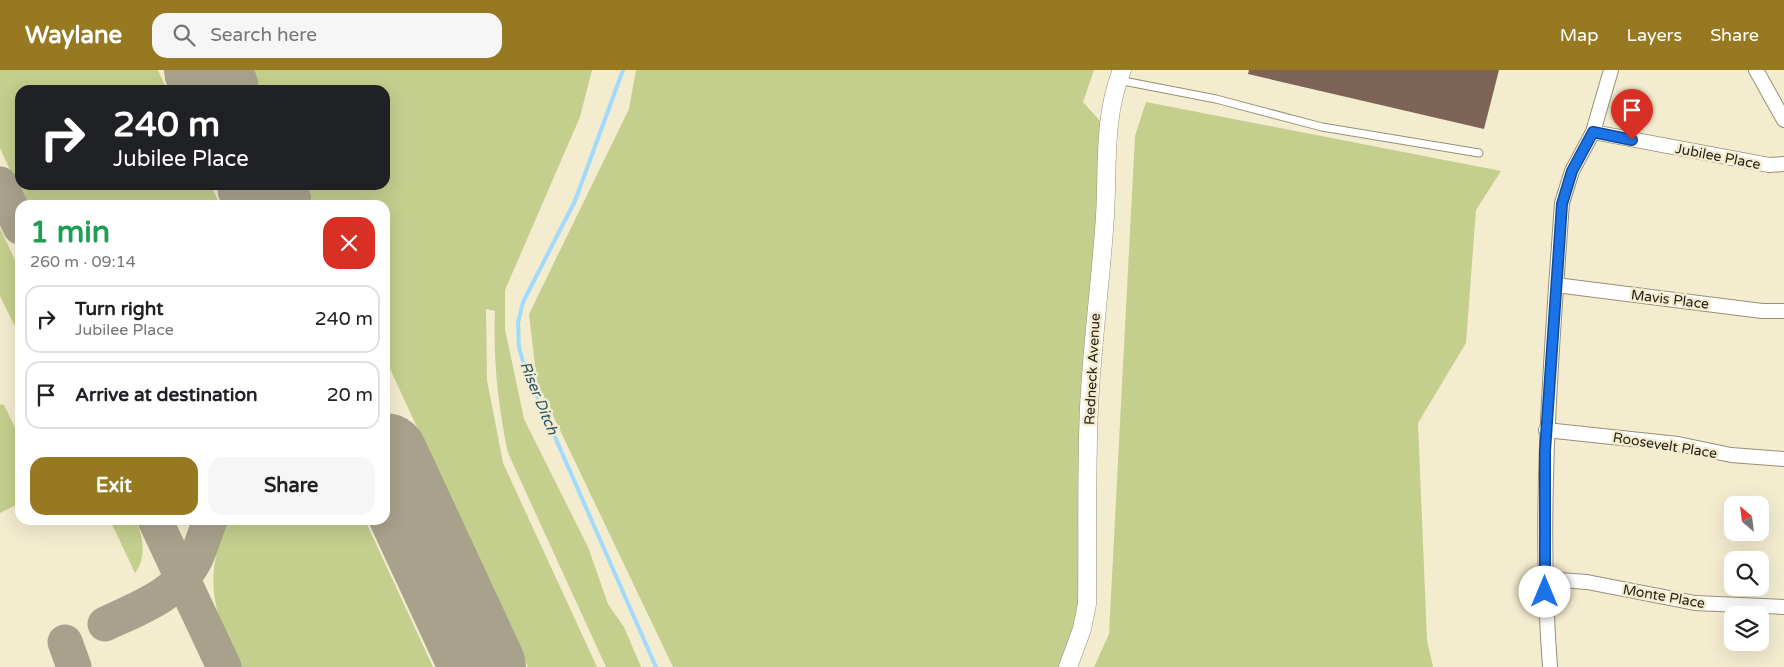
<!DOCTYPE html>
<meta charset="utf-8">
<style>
:root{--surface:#fff;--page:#f6f6f6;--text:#202124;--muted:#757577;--line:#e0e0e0;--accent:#967921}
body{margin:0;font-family:"Varela Round",sans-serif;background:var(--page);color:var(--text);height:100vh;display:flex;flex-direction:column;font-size:19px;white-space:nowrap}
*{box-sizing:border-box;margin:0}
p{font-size:16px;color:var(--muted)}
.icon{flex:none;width:28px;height:28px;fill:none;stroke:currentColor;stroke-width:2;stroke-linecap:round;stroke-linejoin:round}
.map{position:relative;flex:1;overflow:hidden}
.sheet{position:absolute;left:15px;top:130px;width:375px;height:325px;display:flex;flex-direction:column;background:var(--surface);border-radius:15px;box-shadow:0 5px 20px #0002}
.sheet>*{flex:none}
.banner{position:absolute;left:15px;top:15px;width:375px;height:105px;border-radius:15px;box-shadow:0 5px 20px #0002;background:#202124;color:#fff;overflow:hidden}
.needle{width:32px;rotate:332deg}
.fabs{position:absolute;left:1724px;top:426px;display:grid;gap:10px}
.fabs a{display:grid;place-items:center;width:45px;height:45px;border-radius:10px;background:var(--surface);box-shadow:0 5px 20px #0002;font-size:25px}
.pin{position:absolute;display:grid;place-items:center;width:42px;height:42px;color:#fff;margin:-51px -21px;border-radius:50% 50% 50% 0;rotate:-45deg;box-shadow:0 0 5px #0007}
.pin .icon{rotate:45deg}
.me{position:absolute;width:55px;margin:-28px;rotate:0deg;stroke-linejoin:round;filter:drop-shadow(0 0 4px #0008)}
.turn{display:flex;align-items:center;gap:18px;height:105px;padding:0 15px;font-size:22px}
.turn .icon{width:65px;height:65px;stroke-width:2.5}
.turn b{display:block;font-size:35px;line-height:42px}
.round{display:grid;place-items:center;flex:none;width:52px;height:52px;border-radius:15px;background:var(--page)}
.headline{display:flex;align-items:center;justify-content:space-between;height:85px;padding:0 15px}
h1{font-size:30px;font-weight:700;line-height:38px;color:#1e9e55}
.button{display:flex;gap:10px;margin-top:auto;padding:10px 15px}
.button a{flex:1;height:58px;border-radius:15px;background:var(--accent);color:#fff;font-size:20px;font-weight:700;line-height:58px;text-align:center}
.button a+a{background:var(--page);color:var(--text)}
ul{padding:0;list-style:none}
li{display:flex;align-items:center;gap:15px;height:68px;margin:0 10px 8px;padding:0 5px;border:2px solid var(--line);border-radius:15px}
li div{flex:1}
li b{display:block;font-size:19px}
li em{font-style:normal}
header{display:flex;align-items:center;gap:30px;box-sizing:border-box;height:70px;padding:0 25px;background:var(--accent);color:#fff}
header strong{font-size:24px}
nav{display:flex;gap:28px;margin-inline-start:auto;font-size:18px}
.search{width:350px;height:45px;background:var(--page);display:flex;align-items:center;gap:12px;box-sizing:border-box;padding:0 18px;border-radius:15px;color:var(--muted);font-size:19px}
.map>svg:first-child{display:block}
</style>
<header>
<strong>Waylane</strong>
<div class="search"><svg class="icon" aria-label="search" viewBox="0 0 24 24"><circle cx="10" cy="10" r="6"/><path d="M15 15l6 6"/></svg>Search here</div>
<nav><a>Map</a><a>Layers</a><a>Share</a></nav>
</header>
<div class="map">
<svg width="1784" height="597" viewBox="0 0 1784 597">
<rect width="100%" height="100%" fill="#f4eccf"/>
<path fill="#c4ce8d" d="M0 0H158L167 20H20V115H211L220 135H26L0 78Z
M252 0H592L580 47 505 220V259L524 349 588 477 608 534 624 557 641 597H606L508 383C498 336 493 289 495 241L486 239 487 310 503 393 597 597H528L385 288V135H315L305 115H385V20H261Z
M636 0H1094L1083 32 1108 60 1087 534 1061 597H673L537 312 529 244 629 39Z
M1146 32 1501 101 1476 140 1466 273 1418 353 1427 570 1433 597H1094L1109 564 1135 66Z
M0 158 20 201V267L0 226Z
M0 334 4 335 20 368V433L0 443Z
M110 450H136C143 467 147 487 135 503Z
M227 450H365L433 597H240C213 540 203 512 227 450Z"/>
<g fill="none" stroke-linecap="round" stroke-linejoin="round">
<path stroke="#a1dafd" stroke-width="4" d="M623 0 575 131 523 232 518 253 519 278 526 301 656 597"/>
<path stroke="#a8a28c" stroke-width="35" d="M0 114 20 157
M258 115 264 135
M155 450 224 597
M105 554C139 538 177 525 195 490 201 478 205 463 210 450
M65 572 74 597"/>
<path stroke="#a8a28c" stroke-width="86" d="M207 0 216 20
M260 115 269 135
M385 386 483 597"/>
</g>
<path fill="#7e6457" d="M1249 0H1499L1484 59 1248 4Z"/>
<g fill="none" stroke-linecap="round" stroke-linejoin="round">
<defs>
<path id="service" d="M1118 10 1216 29 1322 57 1479 83"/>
<path id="minor" d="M1756 0 1784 50
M1593 62 1769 95 1784 94
M1556 215 1762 241H1784
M1546 360 1678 374 1731 385 1784 389
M1545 509 1587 512 1695 533 1784 537
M1550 597C1538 442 1551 288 1562 133L1572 101 1593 62 1611 0"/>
<path id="tertiary" d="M1068 597 1082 559 1087 534C1088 469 1086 403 1089 338 1092 273 1101 210 1105 146 1108 96 1103 47 1122 0"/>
</defs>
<use href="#service" stroke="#979075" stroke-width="9"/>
<use href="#minor" stroke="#979075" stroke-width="16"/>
<use href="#tertiary" stroke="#979075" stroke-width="19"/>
<use href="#service" stroke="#fff" stroke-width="7"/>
<use href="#minor" stroke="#fff" stroke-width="14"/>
<use href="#tertiary" stroke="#fff" stroke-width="18"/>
</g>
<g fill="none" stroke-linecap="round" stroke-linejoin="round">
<defs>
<path id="route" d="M1545 522V381L1562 134 1572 101 1593 62 1632 70"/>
</defs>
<use href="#route" stroke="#114b97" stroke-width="12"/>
<use href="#route" stroke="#1a73e8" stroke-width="9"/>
</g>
<g text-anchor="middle" stroke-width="5" stroke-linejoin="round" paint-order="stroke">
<g font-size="14" fill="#262318" stroke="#f4eccf">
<text transform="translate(1718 86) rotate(11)" y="5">Jubilee Place</text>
<text transform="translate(1670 229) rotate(7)" y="5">Mavis Place</text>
<text transform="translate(1092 299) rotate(-87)" y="5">Redneck Avenue</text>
<text transform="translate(1665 375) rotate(9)" y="5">Roosevelt Place</text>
<text transform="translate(1664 526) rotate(10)" y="5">Monte Place</text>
</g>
<g font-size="15" font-style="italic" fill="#2a556d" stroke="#f4eccf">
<text transform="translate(539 328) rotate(68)" y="5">Riser Ditch</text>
</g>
</g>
</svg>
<div class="fabs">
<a><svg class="needle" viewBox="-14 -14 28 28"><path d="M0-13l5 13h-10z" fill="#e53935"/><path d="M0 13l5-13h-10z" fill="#757577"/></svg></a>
<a><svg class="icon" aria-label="search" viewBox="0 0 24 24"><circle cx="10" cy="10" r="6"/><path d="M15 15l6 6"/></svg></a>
<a><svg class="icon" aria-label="layers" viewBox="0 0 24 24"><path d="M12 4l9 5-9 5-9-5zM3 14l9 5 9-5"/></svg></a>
</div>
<div class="pin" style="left:1632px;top:70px;background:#d93025"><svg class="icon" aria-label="arrive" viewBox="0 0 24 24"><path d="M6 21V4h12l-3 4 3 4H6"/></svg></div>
<svg class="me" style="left:1545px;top:522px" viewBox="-20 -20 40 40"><circle r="19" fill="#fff"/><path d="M0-13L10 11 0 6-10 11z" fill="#1a73e8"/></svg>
<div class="banner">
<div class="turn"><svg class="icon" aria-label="right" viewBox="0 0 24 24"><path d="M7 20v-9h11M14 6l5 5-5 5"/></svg><div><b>240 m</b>Jubilee Place</div></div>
</div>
<section class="sheet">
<div class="headline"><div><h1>1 min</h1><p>260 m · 09:14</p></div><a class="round" style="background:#d93025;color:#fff"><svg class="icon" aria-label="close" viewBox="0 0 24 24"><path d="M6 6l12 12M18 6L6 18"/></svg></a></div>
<ul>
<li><svg class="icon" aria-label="right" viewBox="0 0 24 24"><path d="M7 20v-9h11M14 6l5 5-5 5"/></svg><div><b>Turn right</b><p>Jubilee Place</p></div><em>240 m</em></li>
<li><svg class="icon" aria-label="arrive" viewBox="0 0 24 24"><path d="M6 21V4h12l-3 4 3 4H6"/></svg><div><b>Arrive at destination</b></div><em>20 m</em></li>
</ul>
<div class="button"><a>Exit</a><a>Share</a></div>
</section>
</div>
